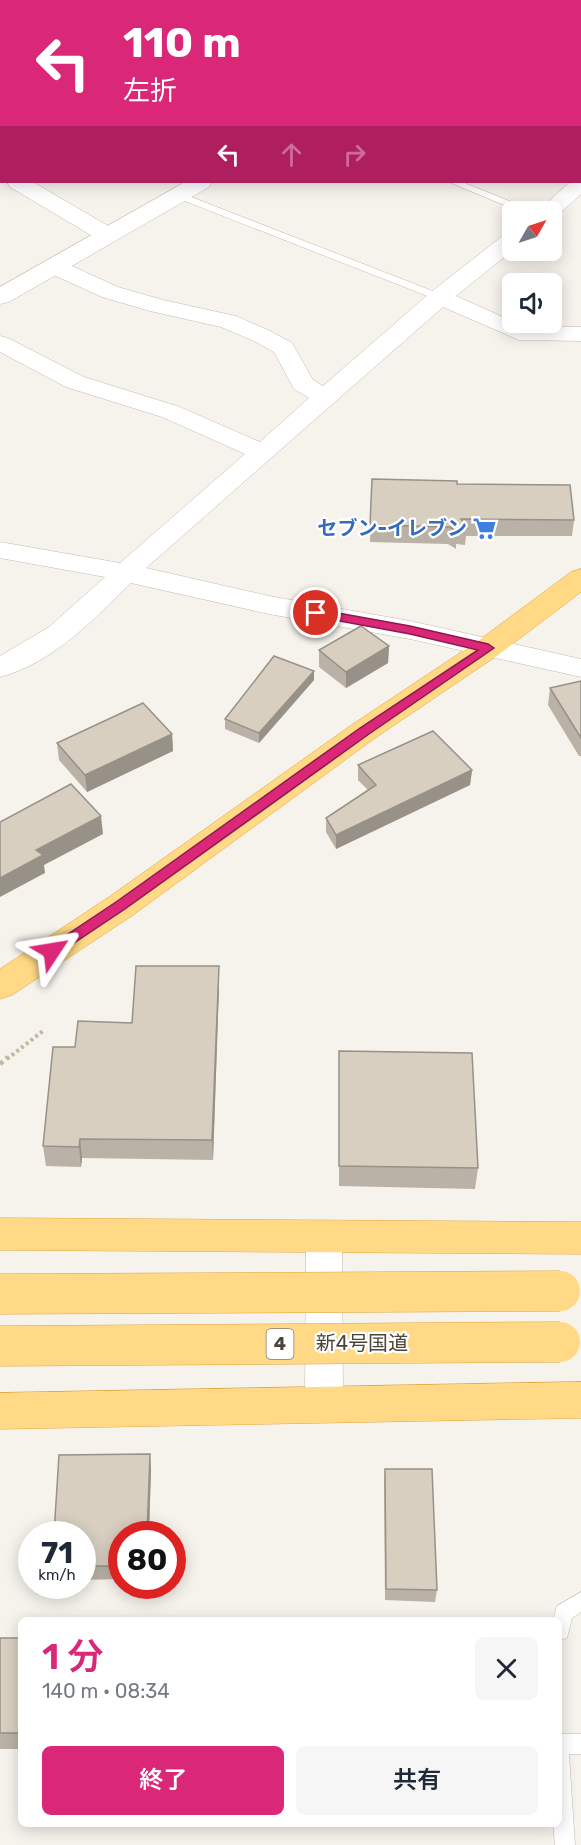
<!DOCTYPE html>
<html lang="ja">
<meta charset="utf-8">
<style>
:root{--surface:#fff;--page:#f6f6f7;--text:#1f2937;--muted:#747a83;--accent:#db2777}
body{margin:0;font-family:Rubik,"Noto Sans JP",sans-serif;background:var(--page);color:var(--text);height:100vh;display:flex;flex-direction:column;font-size:22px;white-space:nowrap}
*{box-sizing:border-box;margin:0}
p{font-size:20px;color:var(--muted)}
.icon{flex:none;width:33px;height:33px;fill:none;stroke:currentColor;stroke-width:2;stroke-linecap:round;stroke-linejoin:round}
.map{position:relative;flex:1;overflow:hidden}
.side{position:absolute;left:18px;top:1617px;width:544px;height:210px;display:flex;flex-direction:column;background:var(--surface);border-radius:9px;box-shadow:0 3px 15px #0003}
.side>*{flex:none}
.top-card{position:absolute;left:0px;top:0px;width:582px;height:183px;box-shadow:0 3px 15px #0003;background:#db2777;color:#fff;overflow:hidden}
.needle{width:39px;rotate:51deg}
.buttons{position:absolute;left:502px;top:201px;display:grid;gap:12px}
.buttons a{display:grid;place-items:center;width:60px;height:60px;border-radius:9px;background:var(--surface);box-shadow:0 3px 15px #0003;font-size:30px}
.speed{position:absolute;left:18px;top:1521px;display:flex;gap:12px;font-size:30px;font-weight:700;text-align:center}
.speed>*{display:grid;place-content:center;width:78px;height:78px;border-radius:50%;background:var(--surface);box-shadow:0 3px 15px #0003;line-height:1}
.speed small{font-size:15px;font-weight:400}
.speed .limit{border:9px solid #d22;background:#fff;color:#111}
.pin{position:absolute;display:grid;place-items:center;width:51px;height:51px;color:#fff;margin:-26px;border:3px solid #fff;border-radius:50%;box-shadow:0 2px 6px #0007}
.me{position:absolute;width:66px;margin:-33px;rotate:57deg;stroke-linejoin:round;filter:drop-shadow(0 0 4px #0008)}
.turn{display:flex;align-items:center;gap:21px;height:126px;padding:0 24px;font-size:27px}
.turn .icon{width:78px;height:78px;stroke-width:2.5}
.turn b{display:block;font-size:42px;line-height:51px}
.lanes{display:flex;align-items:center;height:57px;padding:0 24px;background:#0003;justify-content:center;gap:30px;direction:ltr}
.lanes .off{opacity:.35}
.round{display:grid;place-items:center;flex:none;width:63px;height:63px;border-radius:9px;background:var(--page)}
.headline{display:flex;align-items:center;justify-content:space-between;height:102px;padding:0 24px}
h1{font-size:36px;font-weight:600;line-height:45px;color:var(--accent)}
.primary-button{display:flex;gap:12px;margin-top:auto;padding:12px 24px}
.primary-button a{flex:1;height:69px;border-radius:9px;background:var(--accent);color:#fff;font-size:24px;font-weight:600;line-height:69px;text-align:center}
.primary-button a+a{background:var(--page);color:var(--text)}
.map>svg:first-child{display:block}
</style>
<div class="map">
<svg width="581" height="1845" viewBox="0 0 581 1845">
<rect width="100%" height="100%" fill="#f6f3ec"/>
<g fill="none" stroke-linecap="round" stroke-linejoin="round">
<defs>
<path id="service" d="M14 0H25L13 2Z
M120 0H131L119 2Z
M0 7H2V13H0Z
M449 182H462L537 212H521Z
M176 191 443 295 445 297 443 299H435L172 196 171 194Z
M581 1592V1612L572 1618 567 1638 560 1640V1620H553L557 1606Z
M560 1734H581V1754H569L575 1845H555L553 1824H560Z"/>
<path id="minor" d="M94 0H115L116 2H95Z
M580 98H581V110H580Z
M581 176V194L556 217 552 218V212H537L570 182H580Z
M7 182H33L115 230 118 235 115 240 107 242 99 240 10 187Z
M513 232V250L456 296 523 326 581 327V341L519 340 443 307 146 568 269 596 410 621 581 659V677L410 639 269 614 131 583C93 620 53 663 0 677V656L49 627 105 577 0 558V542L120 563 245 454 162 417 66 387 0 352V336L8 338 84 377 180 407 260 442 309 398 294 389 274 352 254 341 221 327 150 311 102 297 45 271 42 266 45 261 53 259 61 261 118 287 163 300 236 316 270 331 292 343 313 380 323 386 431 292 505 234Z
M324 1222 337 1226 342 1237 343 1403 337 1415 324 1420 311 1415 305 1403 306 1237 311 1226Z"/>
<path id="tertiary" d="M507 0H528L506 2Z
M185 182H212L209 187 9 302 0 304V287Z"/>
<path id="trunk" d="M581 569V592L498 655 375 738 133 915 12 995 0 999V969L109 897 353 724 478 641 571 572Z
M0 1218 581 1222V1254L0 1250Z
M581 1382V1418L0 1429V1393Z"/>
</defs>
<use href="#service" stroke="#c2bbae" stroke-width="1"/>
<use href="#minor" stroke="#c2bbae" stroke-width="1"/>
<use href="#tertiary" stroke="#c2bbae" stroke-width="1"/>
<use href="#trunk" stroke="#e0a43c" stroke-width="1"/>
<path stroke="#c4b79f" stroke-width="4" stroke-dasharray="3 3" stroke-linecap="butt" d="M7 1059 43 1031"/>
<path stroke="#c4b79f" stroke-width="4.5" stroke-dasharray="4 4" stroke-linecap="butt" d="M0 1064 8 1057"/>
<use href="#service" fill="#fff" fill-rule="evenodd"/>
<use href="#minor" fill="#fff" fill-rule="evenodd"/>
<use href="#tertiary" fill="#fff" fill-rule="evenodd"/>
<use href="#trunk" fill="#ffd985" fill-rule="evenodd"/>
<defs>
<path id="trunk-bridge" d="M0 1294 560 1291
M0 1346 560 1342"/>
</defs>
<use href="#trunk-bridge" stroke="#e0a43c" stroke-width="41" stroke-linecap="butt"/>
<use href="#trunk-bridge" stroke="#ffd985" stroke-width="40"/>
</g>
<path fill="#bab2a6" d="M372 479 457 484 574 520 572 536H466L465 545 456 544V549L448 544 370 542Z
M389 646 388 663 346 688 319 667V650Z
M314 680 259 743 225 729V719Z
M581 681V756H579L548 705 550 688Z
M172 734 173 751 87 792 59 760 57 743Z
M358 765 472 770 470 785 336 849 326 832V818L368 790 358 780Z
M219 987 213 1160 82 1158 81 1167 46 1166 43 1146 75 1047Z
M339 1051 478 1168 475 1189 339 1186Z
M151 1468 149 1534H122V1579L82 1580V1534Z
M385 1469 437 1590 435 1602 385 1600 384 1481Z
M0 1638H21V1749H0Z"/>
<path fill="#979187" d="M389 646 388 663 346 688V672Z
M314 671V680L259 743V733Z
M172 734 173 751 87 792 85 775Z
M472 770 470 785 336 849V835Z
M101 816 103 834 44 865 45 873 0 897V878L36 850Z
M219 966V987L213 1160 212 1140Z
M80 1139 82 1158 81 1167 79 1147Z
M150 1454 151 1468 149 1534H147Z"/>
<path fill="#d8cfc1" stroke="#979187" stroke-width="1.5" d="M372 479 457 481V484L570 485 574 520 461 519 467 528H457V532L450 527 370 525Z
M361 626 389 646 346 672 319 650Z
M274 656 314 671 259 733 225 719Z
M581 681V738L550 688Z
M143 703 172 734 85 775 57 743Z
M433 731 472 770 336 835 326 818 376 785 358 765Z
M71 784 101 816 36 850 43 855 0 878V822Z
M136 966H219L212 1140 80 1139 79 1147 43 1146 53 1047H75L78 1021 132 1023Z
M339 1051 472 1053 478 1168 339 1166Z
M150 1454 147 1534H122V1566H82V1534H54L59 1455Z
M385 1469H432L437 1590 386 1589Z
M0 1638H21V1733H0Z"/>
<path fill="#db2777" stroke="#8e194d" stroke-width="1.5" d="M316 609 410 626 488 644 494 648 369 734 125 909 56 955H47L45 951 47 948 116 902 360 728 478 650 410 634 312 616V610Z"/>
<defs>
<symbol id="supermarket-bare" viewBox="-9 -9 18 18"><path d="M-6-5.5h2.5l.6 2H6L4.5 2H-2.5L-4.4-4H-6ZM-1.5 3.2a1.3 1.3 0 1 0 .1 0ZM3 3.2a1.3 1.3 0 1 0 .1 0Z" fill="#3f7fe0" stroke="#fff" stroke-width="2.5" paint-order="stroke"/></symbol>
</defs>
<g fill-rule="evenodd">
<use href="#supermarket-bare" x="468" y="512" width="33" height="33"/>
</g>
<g text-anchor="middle" stroke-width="4.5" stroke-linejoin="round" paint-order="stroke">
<rect fill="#fff" stroke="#817c74" stroke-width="1.5" x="266.5" y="1329" width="27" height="30" rx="4.5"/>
<g font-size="18" font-weight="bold" fill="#4b4439">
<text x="280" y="1350">4</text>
</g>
<g font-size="20" font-weight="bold" fill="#366cbe" stroke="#fff" text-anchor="end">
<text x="467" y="535">セブン-イレブン</text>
</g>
<g font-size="20" fill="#4b4439" stroke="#fff">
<text x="362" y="1350">新4号国道</text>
</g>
</g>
</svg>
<div class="buttons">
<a><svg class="needle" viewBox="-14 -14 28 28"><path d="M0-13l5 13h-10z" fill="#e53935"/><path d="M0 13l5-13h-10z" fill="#747a83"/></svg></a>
<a><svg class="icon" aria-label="sound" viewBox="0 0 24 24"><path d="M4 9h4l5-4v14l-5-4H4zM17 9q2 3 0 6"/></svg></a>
</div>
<div class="speed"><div>71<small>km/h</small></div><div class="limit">80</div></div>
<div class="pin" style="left:316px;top:613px;background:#d93025"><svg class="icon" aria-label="arrive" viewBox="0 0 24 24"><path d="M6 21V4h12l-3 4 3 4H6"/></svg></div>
<svg class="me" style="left:52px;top:951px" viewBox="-20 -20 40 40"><path d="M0-17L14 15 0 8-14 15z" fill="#db2777" stroke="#fff" stroke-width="4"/></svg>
<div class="top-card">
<div class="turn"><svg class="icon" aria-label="left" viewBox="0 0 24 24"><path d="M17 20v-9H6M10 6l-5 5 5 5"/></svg><div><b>110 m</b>左折</div></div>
<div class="lanes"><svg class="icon" aria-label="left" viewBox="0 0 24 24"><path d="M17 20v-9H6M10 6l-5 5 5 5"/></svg><svg class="icon off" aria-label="ahead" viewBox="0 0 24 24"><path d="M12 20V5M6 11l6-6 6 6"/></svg><svg class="icon off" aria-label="right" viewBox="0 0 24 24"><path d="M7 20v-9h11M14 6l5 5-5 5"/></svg></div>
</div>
<section class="side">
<div class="headline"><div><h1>1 分</h1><p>140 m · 08:34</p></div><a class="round"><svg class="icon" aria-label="close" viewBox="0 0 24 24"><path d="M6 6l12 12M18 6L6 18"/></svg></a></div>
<div class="primary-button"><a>終了</a><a>共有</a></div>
</section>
</div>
